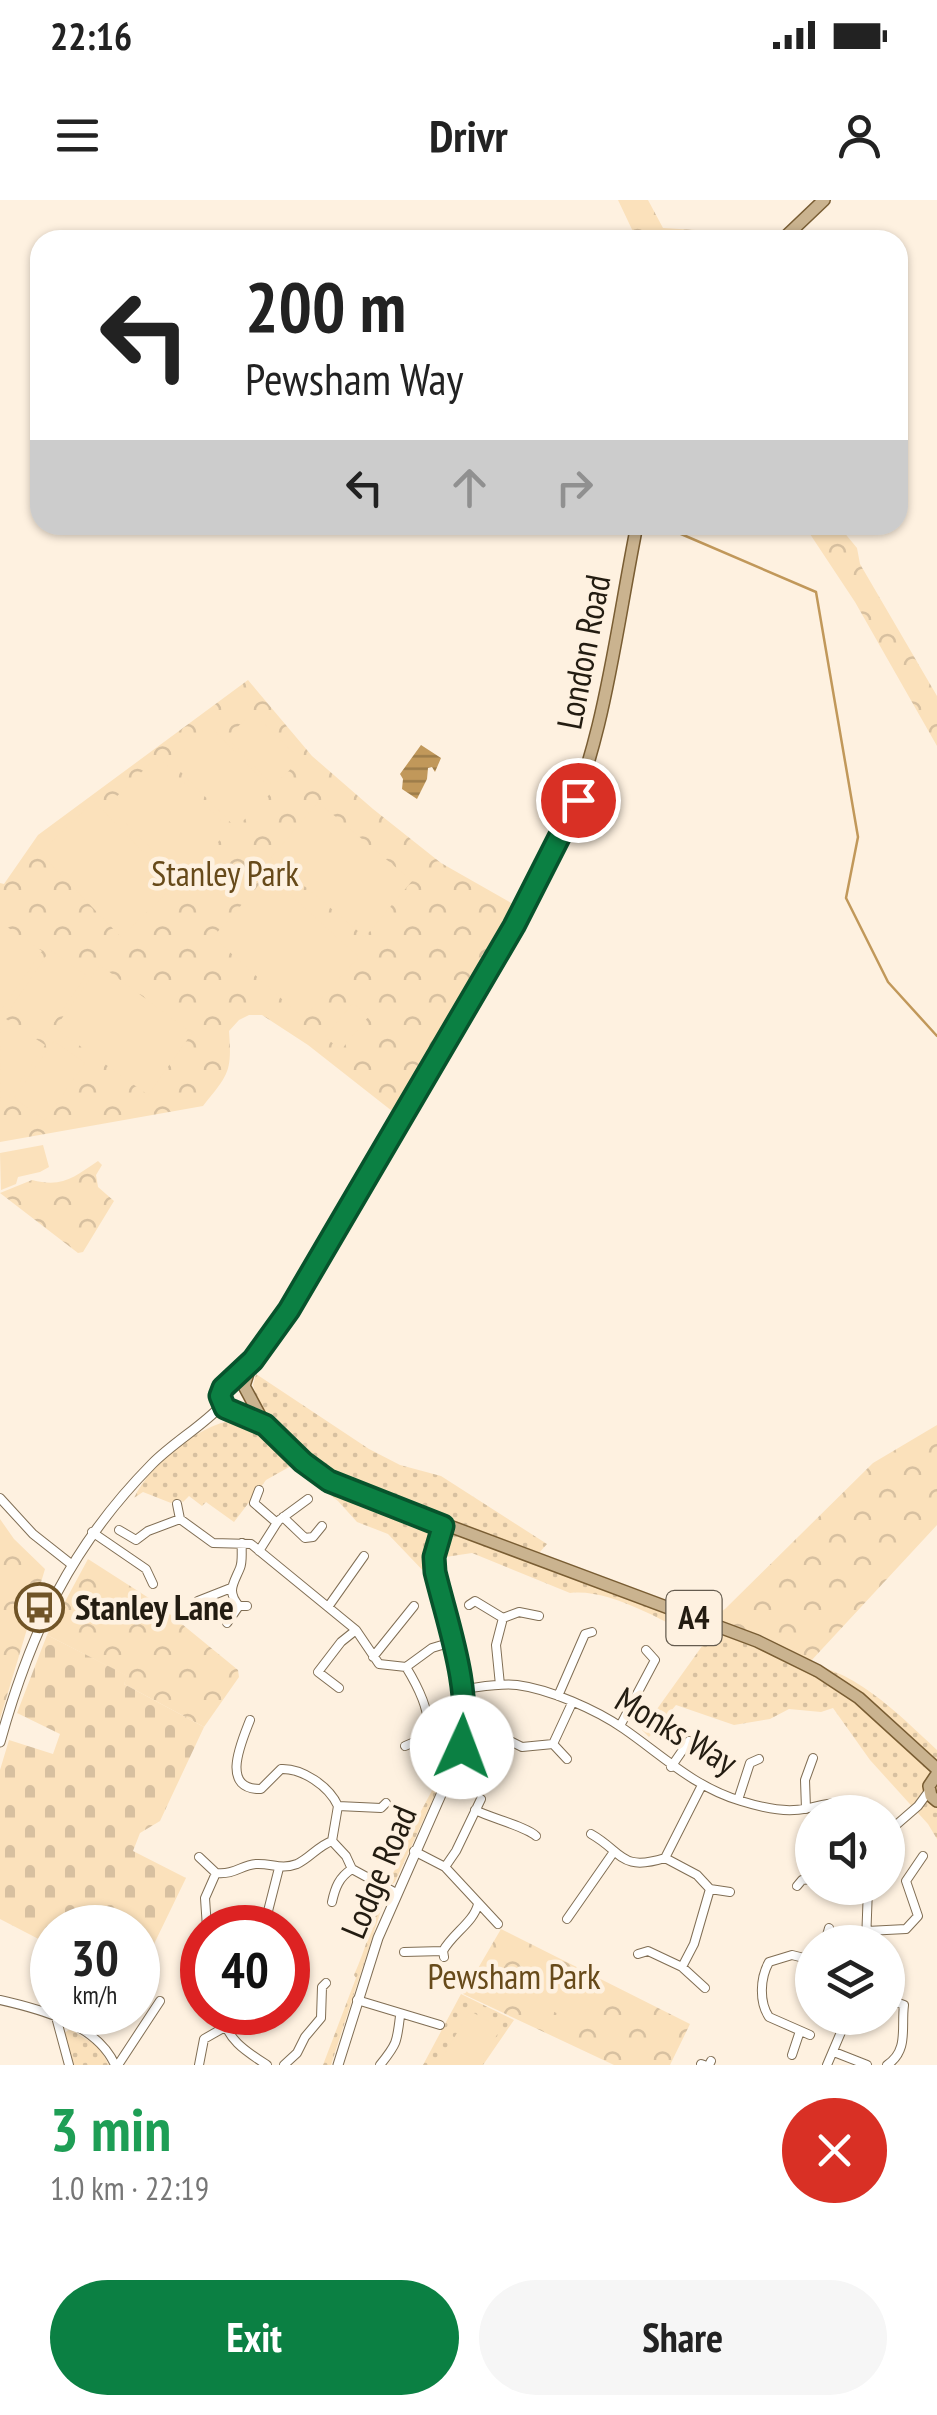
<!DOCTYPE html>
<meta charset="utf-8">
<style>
:root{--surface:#fff;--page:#f6f6f6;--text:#222;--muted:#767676;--accent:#0b8043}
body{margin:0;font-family:"PT Sans Narrow",sans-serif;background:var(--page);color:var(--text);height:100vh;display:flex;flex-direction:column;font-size:38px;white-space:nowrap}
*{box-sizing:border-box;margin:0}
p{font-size:32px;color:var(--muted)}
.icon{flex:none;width:55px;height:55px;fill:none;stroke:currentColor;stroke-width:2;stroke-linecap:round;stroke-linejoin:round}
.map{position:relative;height:1865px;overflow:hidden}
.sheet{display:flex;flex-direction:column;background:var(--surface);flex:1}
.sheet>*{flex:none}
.top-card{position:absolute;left:30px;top:30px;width:878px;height:305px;border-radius:30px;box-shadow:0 2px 8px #0004;background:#fff;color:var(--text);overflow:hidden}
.buttons{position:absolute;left:795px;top:1595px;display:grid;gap:20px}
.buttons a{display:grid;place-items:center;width:110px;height:110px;border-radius:50%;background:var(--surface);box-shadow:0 2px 8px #0004;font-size:50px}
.speed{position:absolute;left:30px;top:1705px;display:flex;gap:20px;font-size:50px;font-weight:700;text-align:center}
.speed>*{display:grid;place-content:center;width:130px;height:130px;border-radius:50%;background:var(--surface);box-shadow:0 2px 8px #0004;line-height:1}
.speed small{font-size:25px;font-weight:400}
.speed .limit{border:15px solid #d22;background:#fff;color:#111}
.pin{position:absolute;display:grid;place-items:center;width:85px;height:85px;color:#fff;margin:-42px;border:5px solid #fff;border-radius:50%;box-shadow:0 2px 10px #0007}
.me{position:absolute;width:110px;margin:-55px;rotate:2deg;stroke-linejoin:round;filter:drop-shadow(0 0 8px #0008)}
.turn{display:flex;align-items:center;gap:35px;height:210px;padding:0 50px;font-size:45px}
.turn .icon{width:130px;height:130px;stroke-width:2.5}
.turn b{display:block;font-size:70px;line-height:85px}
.lanes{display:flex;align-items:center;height:95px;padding:0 50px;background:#0003;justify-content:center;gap:50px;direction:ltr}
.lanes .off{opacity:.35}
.round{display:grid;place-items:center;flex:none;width:105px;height:105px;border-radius:52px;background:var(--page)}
.overview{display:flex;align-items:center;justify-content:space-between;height:170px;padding:0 50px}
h1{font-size:60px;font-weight:800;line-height:75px;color:#1e9e55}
.action{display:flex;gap:20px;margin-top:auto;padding:20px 50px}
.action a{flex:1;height:115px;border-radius:60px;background:var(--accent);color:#fff;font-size:40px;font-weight:800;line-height:115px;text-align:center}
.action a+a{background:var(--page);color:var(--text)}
.status{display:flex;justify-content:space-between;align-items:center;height:70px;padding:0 50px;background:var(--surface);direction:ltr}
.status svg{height:28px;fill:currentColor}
header{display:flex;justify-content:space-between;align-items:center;height:130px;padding:0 50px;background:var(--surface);font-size:45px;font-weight:800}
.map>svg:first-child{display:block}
</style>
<div class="status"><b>22:16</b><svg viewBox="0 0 49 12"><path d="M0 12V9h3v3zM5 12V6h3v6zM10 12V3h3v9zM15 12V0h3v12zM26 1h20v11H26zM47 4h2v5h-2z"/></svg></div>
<header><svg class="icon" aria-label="menu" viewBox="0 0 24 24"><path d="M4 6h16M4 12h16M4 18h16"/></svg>Drivr<svg class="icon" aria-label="person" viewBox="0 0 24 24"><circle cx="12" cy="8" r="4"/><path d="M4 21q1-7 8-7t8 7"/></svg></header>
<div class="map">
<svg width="937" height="1865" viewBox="0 0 937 1865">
<defs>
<pattern id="grass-dots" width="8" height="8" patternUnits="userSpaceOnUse" patternTransform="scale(2.5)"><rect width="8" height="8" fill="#fbe1bb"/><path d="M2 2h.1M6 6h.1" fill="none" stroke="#d7c0a0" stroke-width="1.8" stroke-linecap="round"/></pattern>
<pattern id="forest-crowns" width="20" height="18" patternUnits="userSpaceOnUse" patternTransform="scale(2.5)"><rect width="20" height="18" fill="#fbe1bb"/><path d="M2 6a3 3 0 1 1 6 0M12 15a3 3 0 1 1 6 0" fill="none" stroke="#d7c0a0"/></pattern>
<pattern id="cemetery-stones" width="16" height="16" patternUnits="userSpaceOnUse" patternTransform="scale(2.5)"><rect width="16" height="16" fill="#fbe1bb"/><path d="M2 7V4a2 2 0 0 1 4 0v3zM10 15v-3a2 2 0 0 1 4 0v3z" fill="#d7c0a0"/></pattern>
<pattern id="water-rules" width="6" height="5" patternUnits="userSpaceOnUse" patternTransform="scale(2.5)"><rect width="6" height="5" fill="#c1985a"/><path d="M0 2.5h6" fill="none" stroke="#9c7b49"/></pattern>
</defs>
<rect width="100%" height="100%" fill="#fef1e0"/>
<path fill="url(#grass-dots)" d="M256 1174 369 1249 400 1265 441 1276 547 1344 539 1353 538 1364 795 1463C851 1464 898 1514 937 1550V1639L928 1624 870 1560 833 1508 821 1512 789 1509 770 1519 734 1525 676 1505 649 1537 642 1530 705 1442C668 1424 611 1388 570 1393L472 1353 439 1358 440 1377 430 1378 388 1334 357 1322 338 1301 291 1266 266 1280 234 1322 206 1302 202 1306 189 1296 183 1302 179 1299 171 1303 143 1292 134 1298C152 1261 202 1221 245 1218L268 1236 253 1185Z
M444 1451 450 1455C460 1499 467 1537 444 1577H443L395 1682 390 1686 387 1683 408 1648 406 1639 449 1559 446 1573C465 1534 451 1492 444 1451Z
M378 1692 385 1698 331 1865H323L356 1778 354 1775C366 1748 374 1720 378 1692Z
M461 1794 514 1820 483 1865H423Z
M70 1829 99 1847 109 1865H72L64 1833Z"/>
<path fill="url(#forest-crowns)" d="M618 0H648L663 28 760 34 755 40H637Z
M804 325H838L857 348 860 364 937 496V546L855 402Z
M248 480 312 556 373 609 441 663 513 704 392 911 308 845 262 815H249L239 820 229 831C232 872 229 874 203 906L0 942V683L4 684 38 635Z
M98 961 102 965 96 975 98 987 114 1001 83 1052 78 1053 0 993 32 980C63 988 74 977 98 961Z
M937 1225V1325L810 1462 761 1435 709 1419 725 1409 873 1263Z
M0 1319 14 1339 45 1369 0 1519Z
M88 1359 155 1402 238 1470 239 1477 204 1527 124 1484 127 1476 47 1435Z
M501 1729 690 1824 670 1865H614L463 1794Z"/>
<path fill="url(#cemetery-stones)" d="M47 1435 128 1476 124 1484 204 1527 160 1621 140 1633 133 1651 186 1678 138 1777V1728H52V1746L0 1719V1570L9 1540 53 1554 60 1534 17 1513Z"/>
<path fill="#fbe1bb" d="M253 512 300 560 273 586 227 537Z
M209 525 273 591 236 628 171 562Z
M158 556 230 630 181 679 108 605Z
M94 601 175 685 121 737 40 653Z
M318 602 412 681 365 737 271 658Z
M268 675 359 757 303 818 213 737Z
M0 722 42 751 0 812Z
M50 750 86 775 45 836 9 811Z
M100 765 192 833 148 895 55 828Z
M353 803 369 816 341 850 325 837Z
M3 817 45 845 1 909 0 821Z
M54 841 85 863 45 920 14 898Z
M43 945 49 967 40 972 18 977 16 984 1 990 0 953Z
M545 1780 591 1801 580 1824 535 1803Z
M470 1811 501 1828 479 1865H438Z"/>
<path fill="url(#water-rules)" d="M421 545 441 558 435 572 432 567 428 568 427 579 417 599 402 589 403 579 400 574Z"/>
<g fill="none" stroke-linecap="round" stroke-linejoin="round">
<path stroke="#c1985a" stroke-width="2.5" d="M660 325 816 392 858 637 846 698 888 782 937 836"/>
<defs>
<path id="minor" d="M259 1290 254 1303 277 1323
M0 1298 33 1334 71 1364
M177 1304 180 1319 213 1343 251 1344 356 1430 379 1464 406 1467 432 1448 452 1442
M283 1317 305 1338 313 1337 322 1326
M119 1330 136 1340 148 1331 180 1319
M92 1332 146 1369 153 1384
M259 1351 278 1321 308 1299
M198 1401 231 1388
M469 1405 475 1401 503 1418
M239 1406C226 1391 234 1383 240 1368 243 1361 241 1351 242 1343
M328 1407 364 1356
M227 1423 239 1406H247
M373 1457 414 1406
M500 1485 496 1445 503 1418 519 1412 539 1416
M339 1488 318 1472 341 1442 356 1430
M464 1489C481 1487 500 1483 517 1485 549 1489 597 1510 624 1529 663 1556 694 1587 741 1601 757 1606 777 1611 794 1610 819 1609 837 1594 859 1612
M558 1496 585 1434 592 1432
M250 1520C242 1541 219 1590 261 1589L281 1569C302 1568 329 1586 338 1606L332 1641 346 1656 352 1669 396 1693
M620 1526 655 1460 646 1450
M499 1540 506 1539 522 1547 553 1544 572 1503
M553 1544 567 1559
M405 1546 426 1537C434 1516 417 1485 406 1467
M671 1567 689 1541
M738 1600 750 1563 759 1559
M338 1606 381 1608 386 1603
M806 1609 805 1580 813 1558
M475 1610C491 1618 527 1627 536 1636
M888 1632 918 1606 929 1591
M591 1634C623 1652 620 1672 665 1658L702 1585
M414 1651 445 1667 498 1724
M199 1657 216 1673C235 1675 241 1665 256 1664 271 1663 281 1670 297 1664 310 1658 318 1646 332 1641
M665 1658 697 1675 710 1689 730 1692
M445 1667 456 1651 481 1599
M797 1686 802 1680 812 1679
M332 1702C335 1688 339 1677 352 1669
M567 1719 613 1653
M207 1728 205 1698 216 1673
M269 1728 267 1715 279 1668
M867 1731 906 1729 918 1716 906 1681 923 1656
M200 1738 202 1734
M825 1742 829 1728
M866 1742 868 1688
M404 1752 443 1751
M638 1754 648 1751 682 1767 694 1744 710 1689
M444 1757 443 1751C452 1734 474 1722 478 1704
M682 1767 705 1788
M0 1800C40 1809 97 1824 115 1865
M357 1800 440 1825
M221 1812C227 1840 245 1851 267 1865
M56 1817 69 1865
M810 1835 769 1817C759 1802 760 1778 769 1762L792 1755 812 1760
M834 1852 867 1865
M792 1855 800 1831
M701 1864 704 1865
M118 1865 160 1801
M199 1865 204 1839 225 1827
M284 1865 297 1853 305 1837 321 1818 322 1787 326 1783
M380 1865C397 1844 397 1842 400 1816
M709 1865 711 1861
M827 1865 847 1818
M887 1865C909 1851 901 1827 904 1805L890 1800"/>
<path id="tertiary" d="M0 1542C31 1431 71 1346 152 1264 174 1242 201 1227 222 1205
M338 1865 378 1738 462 1547C470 1487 449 1429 435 1371L434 1357 443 1326"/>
<path id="primary" d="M782 40 824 0
M251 1164 244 1186 265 1225 303 1262 329 1281 757 1441 818 1471 859 1498 937 1569
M265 1225 238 1211 225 1208 220 1201 221 1191 253 1160 289 1110 558 644C605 542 615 434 637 325
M937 1574 929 1586 931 1596 937 1601"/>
</defs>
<use href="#minor" stroke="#806e54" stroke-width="10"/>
<use href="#tertiary" stroke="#806e54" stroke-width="11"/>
<use href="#primary" stroke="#795d33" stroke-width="14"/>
<use href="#minor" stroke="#fff" stroke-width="8"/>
<use href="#tertiary" stroke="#fff" stroke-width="9"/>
<use href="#primary" stroke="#cab38f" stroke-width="11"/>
</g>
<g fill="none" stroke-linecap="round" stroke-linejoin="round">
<defs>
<path id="route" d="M462 1547C471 1487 449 1429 435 1372L434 1357 443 1326 329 1281 303 1262 265 1225 225 1208 220 1196 223 1188 253 1160 289 1110 514 726 578 600"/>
</defs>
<use href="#route" stroke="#07532c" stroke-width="25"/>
<use href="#route" stroke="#0b8043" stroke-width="18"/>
</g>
<defs>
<symbol id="bus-ring" viewBox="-11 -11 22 22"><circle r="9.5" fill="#fef1e0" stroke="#705427" stroke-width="1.5"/><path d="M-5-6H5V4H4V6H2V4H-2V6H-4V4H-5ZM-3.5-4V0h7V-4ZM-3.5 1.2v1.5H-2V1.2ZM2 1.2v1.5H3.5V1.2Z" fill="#705427"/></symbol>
</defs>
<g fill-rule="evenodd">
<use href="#bus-ring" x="12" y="1380" width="55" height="55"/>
</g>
<g text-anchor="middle" stroke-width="9" stroke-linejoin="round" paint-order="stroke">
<rect fill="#fef1e0" stroke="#655c4f" stroke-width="2.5" x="666.5" y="1391" width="55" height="54" rx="8"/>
<g font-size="32" font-weight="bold" fill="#231c11">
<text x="694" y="1429">A4</text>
</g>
<g font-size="35" fill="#231c11" stroke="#fef1e0">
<text transform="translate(584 452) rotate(-79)" y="12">London Road</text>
<text transform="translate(676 1531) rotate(31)" y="12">Monks Way</text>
<text transform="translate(379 1672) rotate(-67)" y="12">Lodge Road</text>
</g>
<g font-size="35" fill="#674a1a" stroke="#fef1e0">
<text x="225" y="686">Stanley Park</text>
<text x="514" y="1789">Pewsham Park</text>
</g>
<g font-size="35" font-weight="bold" fill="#231c11" stroke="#fef1e0" text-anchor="start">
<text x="75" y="1420">Stanley Lane</text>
</g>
</g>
</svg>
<div class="buttons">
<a><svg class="icon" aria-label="sound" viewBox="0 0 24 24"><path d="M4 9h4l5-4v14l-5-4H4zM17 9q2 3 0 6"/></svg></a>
<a><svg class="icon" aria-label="layers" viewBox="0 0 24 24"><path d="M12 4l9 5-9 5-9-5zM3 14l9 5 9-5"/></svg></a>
</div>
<div class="speed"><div>30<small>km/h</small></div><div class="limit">40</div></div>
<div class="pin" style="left:578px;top:600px;background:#d93025"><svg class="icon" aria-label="arrive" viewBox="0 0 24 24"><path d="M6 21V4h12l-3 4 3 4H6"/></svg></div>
<svg class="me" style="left:462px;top:1547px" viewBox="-20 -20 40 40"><circle r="19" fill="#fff"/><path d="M0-13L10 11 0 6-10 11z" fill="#0b8043"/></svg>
<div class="top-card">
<div class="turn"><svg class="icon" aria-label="left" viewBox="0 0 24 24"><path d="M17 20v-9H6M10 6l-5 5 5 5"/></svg><div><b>200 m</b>Pewsham Way</div></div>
<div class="lanes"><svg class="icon" aria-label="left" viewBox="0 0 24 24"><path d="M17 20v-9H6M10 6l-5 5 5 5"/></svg><svg class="icon off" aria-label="ahead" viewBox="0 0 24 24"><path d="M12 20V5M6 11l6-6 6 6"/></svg><svg class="icon off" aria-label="right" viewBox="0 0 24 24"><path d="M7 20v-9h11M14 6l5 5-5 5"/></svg></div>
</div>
</div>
<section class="sheet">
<div class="overview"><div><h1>3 min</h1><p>1.0 km · 22:19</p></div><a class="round" style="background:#d93025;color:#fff"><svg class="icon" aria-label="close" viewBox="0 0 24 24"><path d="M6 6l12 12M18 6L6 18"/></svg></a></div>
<div class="action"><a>Exit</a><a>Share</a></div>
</section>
